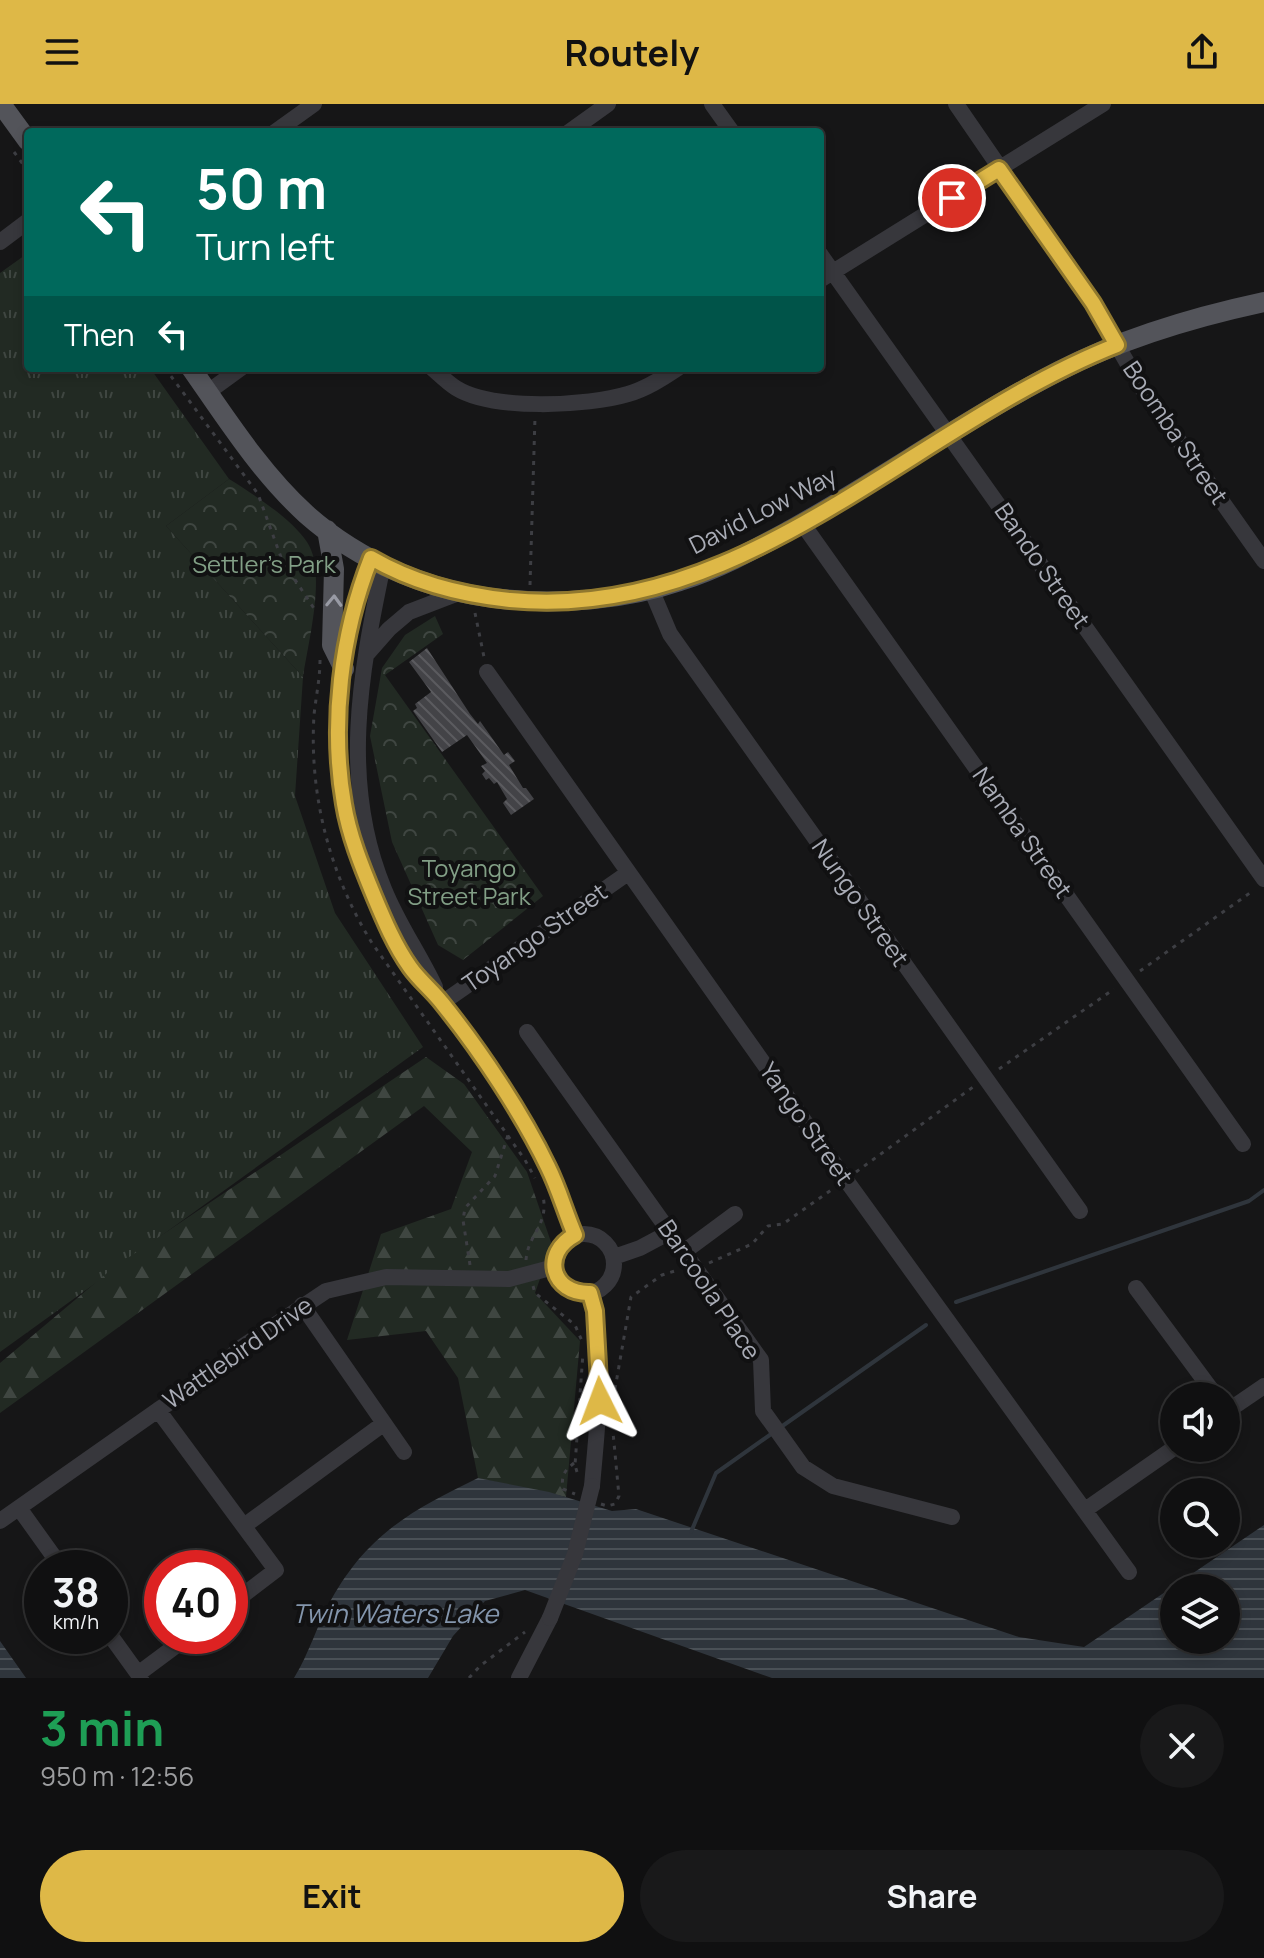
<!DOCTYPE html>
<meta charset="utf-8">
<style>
:root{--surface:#101011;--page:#19191a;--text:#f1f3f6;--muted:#9c9d9f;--line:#303031;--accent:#deb847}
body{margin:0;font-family:Manrope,sans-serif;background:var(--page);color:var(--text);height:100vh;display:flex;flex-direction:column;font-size:30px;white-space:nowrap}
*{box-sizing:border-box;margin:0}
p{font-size:26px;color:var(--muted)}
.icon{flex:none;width:44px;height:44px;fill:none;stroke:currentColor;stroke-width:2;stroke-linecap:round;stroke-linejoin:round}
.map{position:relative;height:1574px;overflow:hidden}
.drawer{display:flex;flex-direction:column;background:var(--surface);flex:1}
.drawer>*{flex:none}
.top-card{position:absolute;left:24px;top:24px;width:800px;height:244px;border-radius:8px;box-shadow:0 4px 12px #0003,0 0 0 2px var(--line);background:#00695c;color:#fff;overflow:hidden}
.controls{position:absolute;left:1160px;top:1278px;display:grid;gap:16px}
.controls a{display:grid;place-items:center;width:80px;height:80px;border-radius:50%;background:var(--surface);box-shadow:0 4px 12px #0003,0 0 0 2px var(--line);font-size:40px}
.speed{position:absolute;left:24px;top:1446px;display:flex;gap:16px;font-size:40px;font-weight:700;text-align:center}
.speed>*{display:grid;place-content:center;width:104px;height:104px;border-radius:50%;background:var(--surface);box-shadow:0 4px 12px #0003,0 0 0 2px var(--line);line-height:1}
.speed small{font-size:20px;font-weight:400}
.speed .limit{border:12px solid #d22;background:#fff;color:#111}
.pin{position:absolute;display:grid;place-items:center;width:68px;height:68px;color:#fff;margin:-34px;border:4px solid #fff;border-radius:50%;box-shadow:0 2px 8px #0007}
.me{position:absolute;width:88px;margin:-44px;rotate:357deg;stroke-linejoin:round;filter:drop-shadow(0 0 6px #0008)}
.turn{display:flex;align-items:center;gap:28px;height:168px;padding:0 40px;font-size:36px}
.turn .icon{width:104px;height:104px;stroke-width:2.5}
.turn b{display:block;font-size:56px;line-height:68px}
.then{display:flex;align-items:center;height:76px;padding:0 40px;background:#0003;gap:16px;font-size:30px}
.round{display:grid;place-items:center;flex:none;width:84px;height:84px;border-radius:42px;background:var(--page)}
.summary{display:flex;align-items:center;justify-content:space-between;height:136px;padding:0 40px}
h1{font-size:48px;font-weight:700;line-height:60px;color:#1e9e55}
.action{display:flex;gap:16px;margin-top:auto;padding:16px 40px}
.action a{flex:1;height:92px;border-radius:48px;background:var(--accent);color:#111;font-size:32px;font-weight:700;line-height:92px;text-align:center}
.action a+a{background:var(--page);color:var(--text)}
header{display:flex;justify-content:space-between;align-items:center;height:104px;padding:0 40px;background:var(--accent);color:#111;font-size:36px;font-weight:700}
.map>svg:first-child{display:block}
</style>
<header><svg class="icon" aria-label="menu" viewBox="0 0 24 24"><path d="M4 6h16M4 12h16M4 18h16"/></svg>Routely<svg class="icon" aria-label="share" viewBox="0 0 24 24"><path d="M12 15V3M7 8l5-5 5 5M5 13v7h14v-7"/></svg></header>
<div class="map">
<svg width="1264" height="1574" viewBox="0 0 1264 1574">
<defs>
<pattern id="grass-tufts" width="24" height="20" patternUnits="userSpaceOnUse" patternTransform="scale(2)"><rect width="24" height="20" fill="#222a23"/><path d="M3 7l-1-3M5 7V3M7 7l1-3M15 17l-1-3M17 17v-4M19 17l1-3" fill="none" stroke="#3f4641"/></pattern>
<pattern id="forest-firs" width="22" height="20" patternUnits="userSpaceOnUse" patternTransform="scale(2)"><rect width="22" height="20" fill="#222a23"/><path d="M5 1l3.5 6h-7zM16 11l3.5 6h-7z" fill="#3f4641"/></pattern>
<pattern id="park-crowns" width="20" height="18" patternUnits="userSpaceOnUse" patternTransform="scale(2)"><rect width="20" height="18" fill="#222a23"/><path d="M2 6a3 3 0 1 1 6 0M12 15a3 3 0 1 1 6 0" fill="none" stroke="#3f4641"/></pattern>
<pattern id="water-rules" width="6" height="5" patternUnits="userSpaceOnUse" patternTransform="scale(2)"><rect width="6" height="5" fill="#2f353c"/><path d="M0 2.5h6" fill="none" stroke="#4a5056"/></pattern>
<pattern id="building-back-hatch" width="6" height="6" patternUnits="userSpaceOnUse" patternTransform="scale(2)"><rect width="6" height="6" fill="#434347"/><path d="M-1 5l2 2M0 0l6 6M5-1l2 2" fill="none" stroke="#5b5b5f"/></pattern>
</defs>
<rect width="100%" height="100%" fill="#161617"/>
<path fill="url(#grass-tufts)" d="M28 149V264H150L229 375 166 422 303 573 295 692 335 809 423 943 0 1248V169Z"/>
<path fill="url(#forest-firs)" d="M426 953 464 980 527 1068 552 1141 535 1189 580 1237 566 1393 478 1374 458 1274 426 1227 347 1236 381 1130 451 1105 472 1048 424 1002 0 1309V1259L113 1164Z"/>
<path fill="url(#park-crowns)" d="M229 375C253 390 292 415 307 438 327 468 308 538 303 573L166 422Z
M435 512 443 530 385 571 543 792 463 856 438 841 392 738 370 632 382 564 405 531Z"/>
<path fill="url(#water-rules)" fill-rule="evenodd" d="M478 1374 549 1388 612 1407 636 1405 1019 1533 1084 1543 1264 1421V1574H772L525 1486 485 1497 453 1532 428 1574H294C309 1550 317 1521 331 1496 368 1430 412 1406 478 1374ZM1174 1484H1226V1536H1174Z
M0 1537 26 1574H0Z"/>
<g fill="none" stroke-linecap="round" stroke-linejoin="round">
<path stroke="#2f353c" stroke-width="4" d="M956 1198 1249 1097 1264 1086
M781 1323 926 1221
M691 1428 716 1369 774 1328"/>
</g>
<path fill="url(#building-back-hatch)" d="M427 544 470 610 478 620 480 617 504 651 508 648 515 657 509 661 523 684H526L534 695 511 711 503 699 507 695 497 678 494 680 489 674 486 676 482 670 485 667 481 662 487 659 467 631 442 648 413 607 417 604 415 600 431 588 409 558Z"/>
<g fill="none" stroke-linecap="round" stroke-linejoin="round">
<path stroke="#3d3e43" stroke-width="3" stroke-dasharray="4 6" stroke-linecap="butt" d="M14 48 28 67
M165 264 258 390 282 456 315 506
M530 481 535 313
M475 509 484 553
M320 556C320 575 316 592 314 611 309 692 330 771 372 839L525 1056 535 1074
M1140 867 1254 786
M999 965 1114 885
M856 1068 973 983
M526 1156C528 1130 549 1121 543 1092
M709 1159 752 1140 768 1122 783 1120 834 1084
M470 1161 463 1116 465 1104 495 1072 508 1031
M533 1182 535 1189 575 1221 582 1237
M615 1285 631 1193 662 1171 678 1166
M574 1359C564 1367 561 1372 563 1385L575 1390
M577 1368 575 1361 583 1249
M601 1400 607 1402 615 1400 619 1392 613 1328
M469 1574 480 1562 525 1528"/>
<path stroke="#37373c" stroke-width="16" d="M712 0 732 28
M956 0 1093 199 1141 283 1264 457
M275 28 314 0
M569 28 608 0
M0 138 28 117
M820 150 1264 775
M820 176 1103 0
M432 264C440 271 448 279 456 284 493 307 588 302 628 290 646 285 663 274 678 264
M208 288 241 264
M802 419 1243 1040
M371 454C342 530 330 619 344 700 349 731 362 763 374 792 384 816 395 841 410 863 419 876 432 886 442 899 480 946 522 1009 548 1063 559 1085 565 1108 575 1131
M383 461C360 570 340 679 384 785 398 820 419 849 435 883
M651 485 670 530 1080 1107
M367 550 389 525 409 508 461 488
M487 568 846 1076 1129 1468
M442 899 628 769
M527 928 761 1256 763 1307 803 1363 833 1382 952 1413
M554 1160a30 30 0 1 1 60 0a30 30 0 1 1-60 0Z
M685 1147 735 1110
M614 1153 640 1144 670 1128
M1136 1184 1216 1292
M590 1189C607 1247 597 1323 592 1382
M302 1201 404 1348
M158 1306 276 1466 230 1501
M1226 1308 1264 1282
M19 1404 62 1464
M1085 1406 1174 1344
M0 1417 158 1306 217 1267 239 1245 326 1187 386 1173 509 1175 554 1163
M244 1422 383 1320
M110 1531 141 1574
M138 1570 189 1532
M519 1574 550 1514"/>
<path stroke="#53545a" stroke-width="20" d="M1 0 28 37
M191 264C226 314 260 368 306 410 360 458 431 488 502 495 560 501 624 496 680 477 719 465 755 445 792 425 882 375 967 314 1059 267 1123 234 1194 213 1264 198
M327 426 334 465 332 541 344 565"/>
<path stroke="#37373c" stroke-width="16" d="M550 1514 575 1450 592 1382"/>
</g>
<defs><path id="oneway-chevron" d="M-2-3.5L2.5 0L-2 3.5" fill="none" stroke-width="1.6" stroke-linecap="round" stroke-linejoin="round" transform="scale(2)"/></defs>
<use stroke="#989aa4" href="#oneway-chevron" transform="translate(334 497) rotate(-88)"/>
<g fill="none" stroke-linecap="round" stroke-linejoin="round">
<defs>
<path id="route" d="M600 1297 595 1207 590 1189C551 1190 541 1149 575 1131 565 1108 559 1085 548 1063 522 1009 480 946 442 899 432 886 419 876 410 863 395 842 384 816 374 792 362 763 349 731 344 700 330 620 341 530 371 454 414 479 461 491 510 496 745 519 913 321 1117 241L1093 199 999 65 952 94"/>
</defs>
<use href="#route" stroke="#90782e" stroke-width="20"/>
<use href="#route" stroke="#deb847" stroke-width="14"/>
</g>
<g text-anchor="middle" stroke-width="8" stroke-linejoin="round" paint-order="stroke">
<g font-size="24" fill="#a9acb6" stroke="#111112">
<text transform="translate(1175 329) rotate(56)" y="8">Boomba Street</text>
<text transform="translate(763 407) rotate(-27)" y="8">David Low Way</text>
<text transform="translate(1042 462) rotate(55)" y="8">Bando Street</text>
<text transform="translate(1022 729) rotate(55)" y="8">Namba Street</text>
<text transform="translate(860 799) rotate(55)" y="8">Nungo Street</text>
<text transform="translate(535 834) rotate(-35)" y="8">Toyango Street</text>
<text transform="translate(806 1020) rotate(55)" y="8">Yango Street</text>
<text transform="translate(709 1186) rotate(56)" y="8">Barcoola Place</text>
<text transform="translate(238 1249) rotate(-35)" y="8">Wattlebird Drive</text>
</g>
<g font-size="24" fill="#829f86" stroke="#111112">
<text x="264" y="469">Settler's Park</text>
<text x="469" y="773">Toyango<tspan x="469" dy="28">Street Park</tspan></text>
</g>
<g font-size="26" font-style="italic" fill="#8496ad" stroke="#111112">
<text x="395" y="1519">Twin Waters Lake</text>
</g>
</g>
</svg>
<div class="controls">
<a><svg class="icon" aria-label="sound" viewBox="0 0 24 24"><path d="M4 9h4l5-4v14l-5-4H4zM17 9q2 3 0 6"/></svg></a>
<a><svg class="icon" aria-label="search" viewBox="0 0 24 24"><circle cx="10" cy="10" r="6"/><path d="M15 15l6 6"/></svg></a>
<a><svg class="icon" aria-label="layers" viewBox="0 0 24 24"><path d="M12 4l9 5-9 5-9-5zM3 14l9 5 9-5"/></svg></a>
</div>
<div class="speed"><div>38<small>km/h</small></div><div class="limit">40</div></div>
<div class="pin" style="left:952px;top:94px;background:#d93025"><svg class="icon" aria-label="arrive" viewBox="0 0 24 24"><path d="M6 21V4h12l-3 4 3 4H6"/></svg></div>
<svg class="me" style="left:600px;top:1297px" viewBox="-20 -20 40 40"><path d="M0-17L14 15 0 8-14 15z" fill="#deb847" stroke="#fff" stroke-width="4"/></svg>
<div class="top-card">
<div class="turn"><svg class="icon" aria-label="left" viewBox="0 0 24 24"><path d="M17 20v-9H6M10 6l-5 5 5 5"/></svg><div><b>50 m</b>Turn left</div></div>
<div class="then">Then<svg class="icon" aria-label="left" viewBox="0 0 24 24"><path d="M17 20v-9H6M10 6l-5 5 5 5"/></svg></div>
</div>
</div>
<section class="drawer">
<div class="summary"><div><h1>3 min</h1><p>950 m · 12:56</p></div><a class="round"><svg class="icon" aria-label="close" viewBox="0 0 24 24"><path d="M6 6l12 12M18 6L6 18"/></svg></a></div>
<div class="action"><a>Exit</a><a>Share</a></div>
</section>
